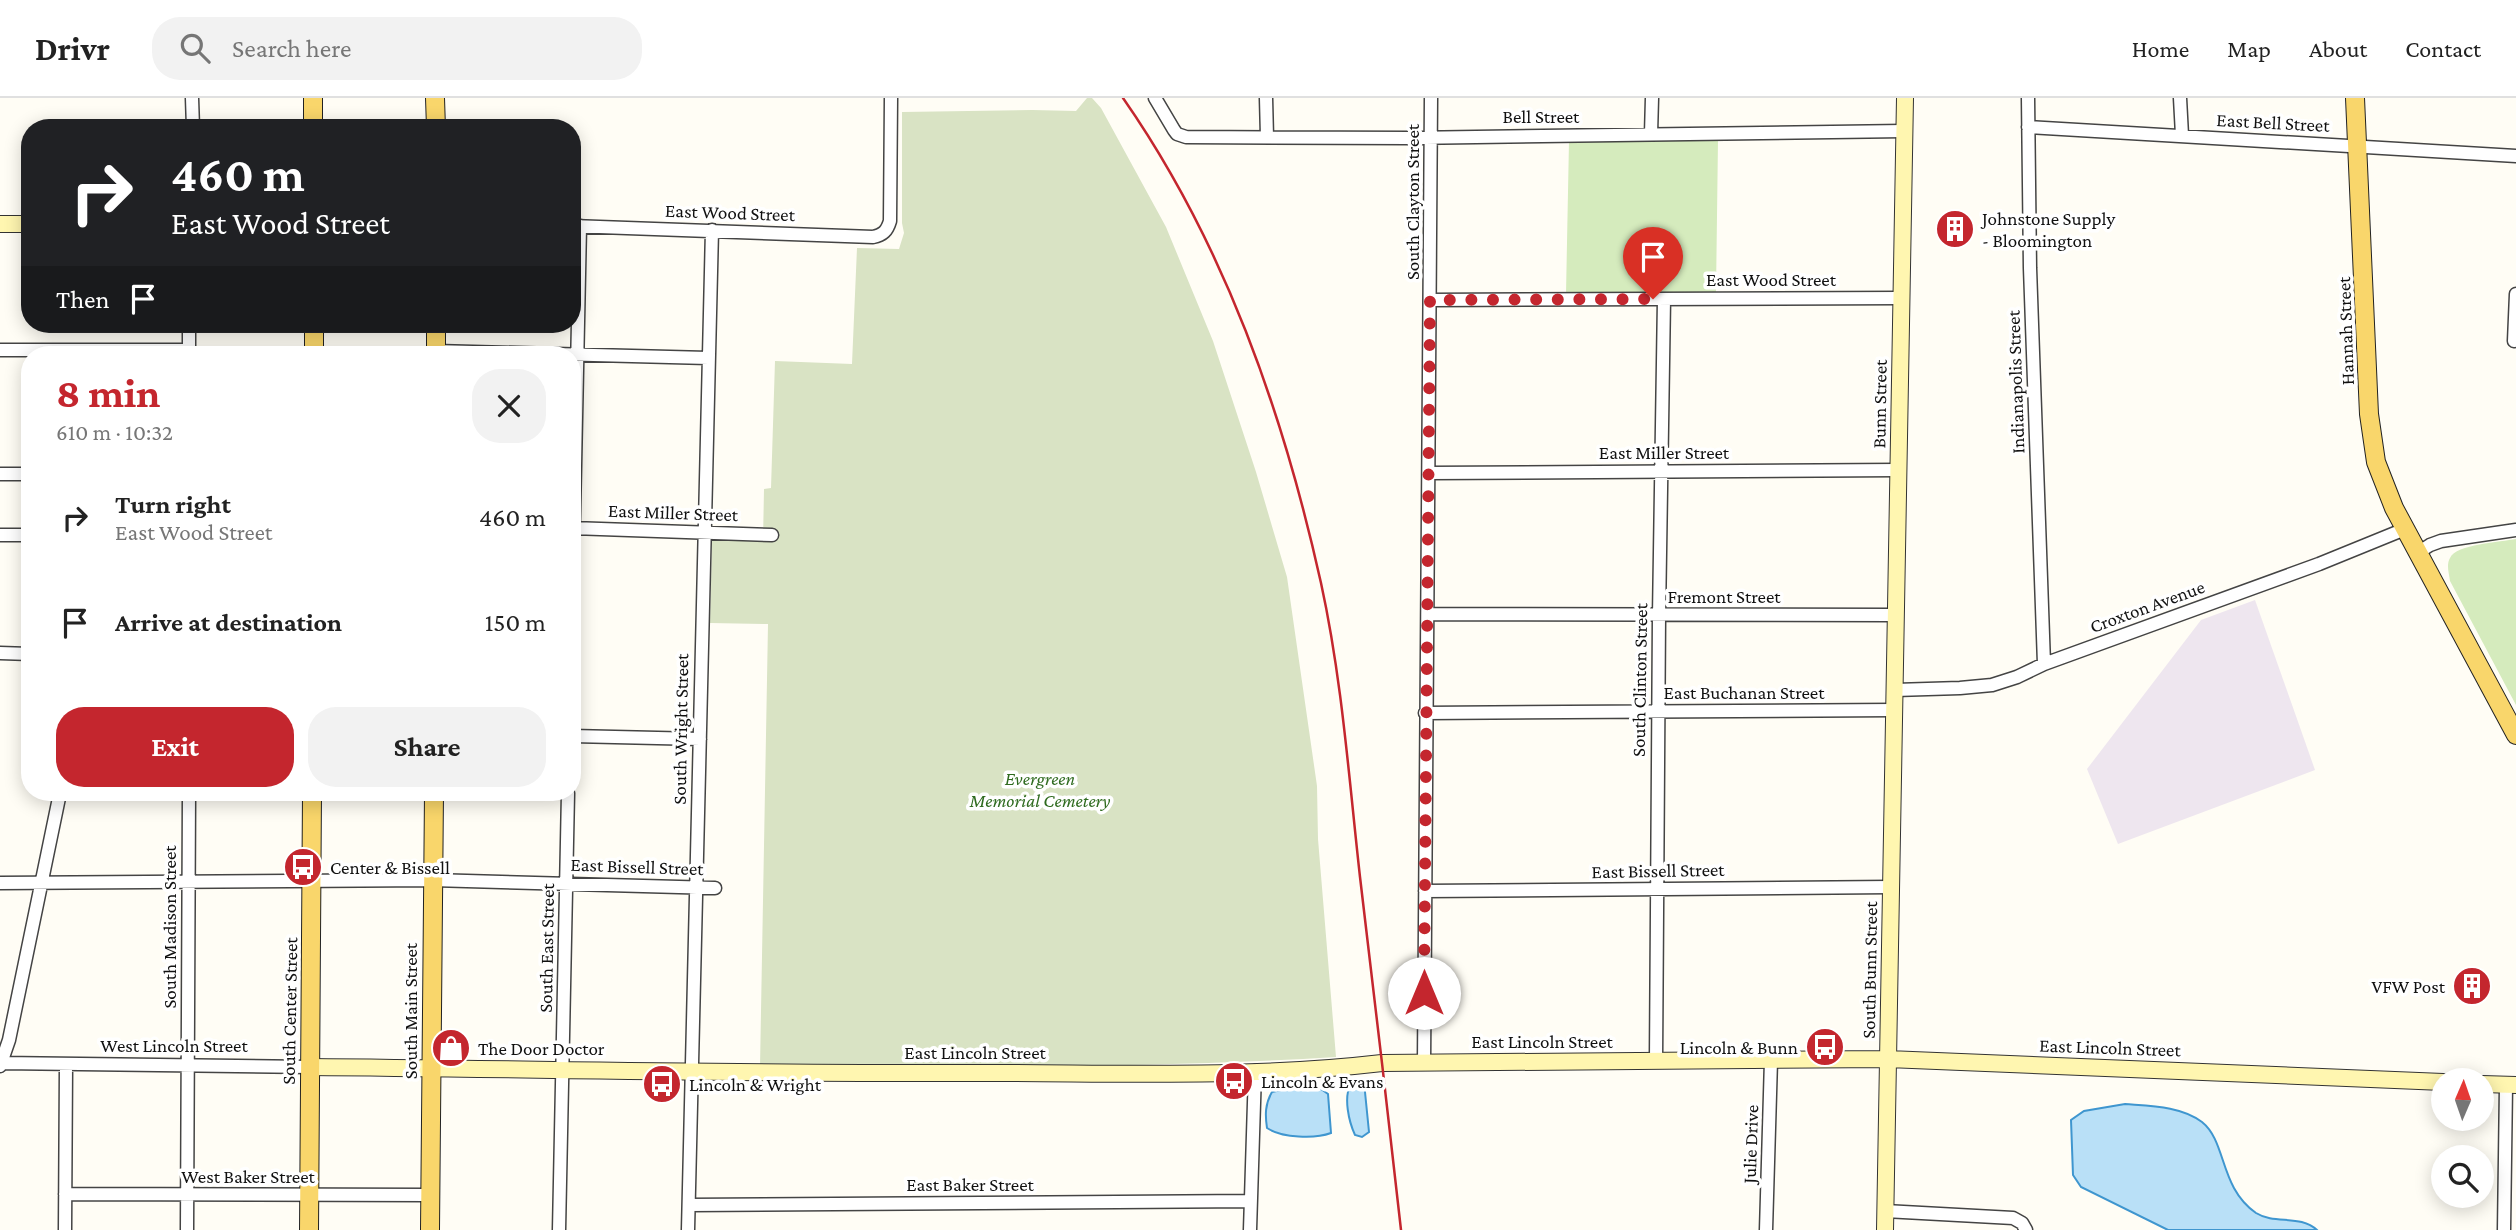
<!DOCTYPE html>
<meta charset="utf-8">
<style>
:root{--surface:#fff;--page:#f2f2f2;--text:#222;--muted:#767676;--line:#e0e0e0;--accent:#c4262e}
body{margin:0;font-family:"Crimson Pro",serif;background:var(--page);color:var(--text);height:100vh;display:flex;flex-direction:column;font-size:26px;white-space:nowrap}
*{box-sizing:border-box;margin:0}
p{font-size:23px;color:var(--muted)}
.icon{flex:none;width:38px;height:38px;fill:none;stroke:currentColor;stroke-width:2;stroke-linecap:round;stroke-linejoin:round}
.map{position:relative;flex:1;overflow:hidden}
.drawer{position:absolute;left:21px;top:248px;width:560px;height:455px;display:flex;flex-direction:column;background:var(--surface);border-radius:28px;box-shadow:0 4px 18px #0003}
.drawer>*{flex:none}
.top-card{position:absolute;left:21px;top:21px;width:560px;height:214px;border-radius:28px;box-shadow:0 4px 18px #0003;background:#202124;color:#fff;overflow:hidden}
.needle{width:46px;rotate:2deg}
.tools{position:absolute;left:2431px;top:970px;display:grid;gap:14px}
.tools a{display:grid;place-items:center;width:63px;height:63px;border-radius:50%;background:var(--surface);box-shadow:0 4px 18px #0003;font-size:35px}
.pin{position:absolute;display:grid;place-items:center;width:60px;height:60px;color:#fff;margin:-72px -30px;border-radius:50% 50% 50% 0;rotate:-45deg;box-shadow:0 0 7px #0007}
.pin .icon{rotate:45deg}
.me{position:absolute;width:77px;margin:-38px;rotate:0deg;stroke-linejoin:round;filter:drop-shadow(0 0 5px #0008)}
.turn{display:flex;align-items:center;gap:24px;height:147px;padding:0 35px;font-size:32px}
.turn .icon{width:91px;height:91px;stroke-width:2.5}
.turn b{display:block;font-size:49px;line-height:60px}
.then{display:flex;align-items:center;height:66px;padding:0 35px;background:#0003;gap:14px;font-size:26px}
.round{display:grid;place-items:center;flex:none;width:74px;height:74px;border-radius:28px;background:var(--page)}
.headline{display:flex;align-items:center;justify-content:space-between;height:119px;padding:0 35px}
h1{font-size:42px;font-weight:700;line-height:52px;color:var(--accent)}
.action{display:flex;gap:14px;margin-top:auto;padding:14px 35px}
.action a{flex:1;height:80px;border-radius:28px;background:var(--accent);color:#fff;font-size:28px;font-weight:700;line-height:80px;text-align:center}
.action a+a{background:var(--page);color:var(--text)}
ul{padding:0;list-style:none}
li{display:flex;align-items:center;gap:21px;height:105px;padding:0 35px}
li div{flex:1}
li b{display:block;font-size:26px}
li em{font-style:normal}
header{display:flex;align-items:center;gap:42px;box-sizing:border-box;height:98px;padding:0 35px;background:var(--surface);border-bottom:2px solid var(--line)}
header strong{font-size:33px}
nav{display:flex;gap:38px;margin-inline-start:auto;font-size:24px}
.search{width:490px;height:63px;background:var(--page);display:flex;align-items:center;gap:18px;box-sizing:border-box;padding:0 24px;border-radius:28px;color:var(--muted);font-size:26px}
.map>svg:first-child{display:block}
</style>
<header>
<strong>Drivr</strong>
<div class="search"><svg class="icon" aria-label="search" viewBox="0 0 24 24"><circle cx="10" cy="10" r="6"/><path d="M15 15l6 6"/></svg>Search here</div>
<nav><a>Home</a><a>Map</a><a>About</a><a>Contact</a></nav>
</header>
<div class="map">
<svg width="2516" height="1132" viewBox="0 0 2516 1132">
<rect width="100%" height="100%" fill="#fffdf5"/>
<path fill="#eee6ef" d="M2255 502 2315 672 2118 746 2087 671 2201 522Z"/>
<path fill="#d5ebbd" d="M1718 42 1716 194 1566 196 1569 43Z
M2516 441V607L2450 483C2449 475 2446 467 2450 460 2456 446 2501 444 2516 441Z"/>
<path fill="#d9e3c4" d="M1087 0H1092L1101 10 1166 129 1213 243 1256 374 1287 479 1317 688 1318 741 1336 959C1145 971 952 968 760 969L768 526 710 525 712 442 763 443 764 391 771 390 775 263 852 266 857 150 899 151 904 135 902 125V14L1032 12 1076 13Z"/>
<path fill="#b9e0f7" stroke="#3f96cf" stroke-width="2" d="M1359 983 1364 984 1369 1034 1362 1039 1355 1037C1349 1024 1343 999 1351 986Z
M1286 991H1321L1328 996 1331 1035C1315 1041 1282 1040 1267 1030 1265 1017 1265 1006 1272 994Z
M2125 1006C2150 1008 2181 1008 2202 1024 2227 1044 2219 1089 2256 1115 2275 1127 2300 1116 2317 1132H2168L2081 1089 2073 1077 2071 1022 2084 1013Z"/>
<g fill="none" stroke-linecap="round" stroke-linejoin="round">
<defs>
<path id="street" d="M192 0 193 30
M1155 0 1174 32 1177 36 1186 39 1409 40 1904 33
M1266 0 1267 39
M2028 0 2030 170 2044 566
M2180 0 2182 37
M2028 29 2516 58
M1651 36 1652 0
M572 128 873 139C883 137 887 133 890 123L891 0
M1430 202 1901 200
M189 226V257
M2514 243 2516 196
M0 252H189
M436 253 708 260
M1429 375 1899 372
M0 376H30
M572 430 772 437
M0 437H30
M2419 454 2430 447 2441 443 2516 432
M572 512 580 128
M1428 516 1895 517
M0 555 30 556
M1895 592 1960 590 1992 587 2017 579 2044 566 2319 466 2405 431
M1425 615 1895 612
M572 638 700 641
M0 785 432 782 715 790
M1425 793 1891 789
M1656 963 1659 518 1664 201
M2 965 310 969
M1424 965 1431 0
M0 968 9 942 60 695
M65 1096 430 1097
M689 1107 1251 1103
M1885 1113 2013 1120 2022 1125 2026 1132
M65 1132 66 967
M187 1132 189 695
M559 1132 568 695
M688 1132 712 132
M1250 1132 1255 973
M1766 1132 1771 962
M2504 1132 2506 987"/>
<path id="secondary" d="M0 126H30
M310 969C538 971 766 976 994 975 1123 975 1254 980 1382 965L1888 961 2443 984
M2482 986 2516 987
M1885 1132 1905 0"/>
<path id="primary" d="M435 0 436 30
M2355 0 2369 316 2376 364 2394 410 2516 637
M313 30V0
M314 226V257
M436 257V226
M309 1132 312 695
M430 1132 434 695"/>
</defs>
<use href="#street" stroke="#444" stroke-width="15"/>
<use href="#secondary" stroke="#333" stroke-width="18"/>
<use href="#primary" stroke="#222" stroke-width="20"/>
<use href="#street" stroke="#fff" stroke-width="12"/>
<use href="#secondary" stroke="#fff6b0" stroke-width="16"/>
<use href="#primary" stroke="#f9d66b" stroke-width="18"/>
<path stroke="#c4262e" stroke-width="2.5" d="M1123 0C1224 145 1283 314 1321 485 1342 581 1349 681 1360 779 1374 897 1388 1014 1401 1132"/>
</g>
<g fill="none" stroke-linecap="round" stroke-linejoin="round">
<path stroke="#c4262e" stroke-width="12" stroke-dasharray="0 21.6" d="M1424 895 1430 202 1653 201"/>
</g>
<defs>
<symbol id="building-disc" viewBox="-11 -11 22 22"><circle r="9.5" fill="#c4262e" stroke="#fff"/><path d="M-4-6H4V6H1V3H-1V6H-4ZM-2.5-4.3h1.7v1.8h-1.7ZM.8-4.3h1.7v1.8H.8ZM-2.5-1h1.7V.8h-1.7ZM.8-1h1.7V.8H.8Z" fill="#fff"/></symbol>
<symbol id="bus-disc" viewBox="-11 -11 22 22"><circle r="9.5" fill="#c4262e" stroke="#fff"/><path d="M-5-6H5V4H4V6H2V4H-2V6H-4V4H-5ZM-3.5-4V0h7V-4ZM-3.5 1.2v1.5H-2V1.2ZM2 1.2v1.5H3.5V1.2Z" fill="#fff"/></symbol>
<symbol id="shop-disc" viewBox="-11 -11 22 22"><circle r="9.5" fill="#c4262e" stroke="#fff"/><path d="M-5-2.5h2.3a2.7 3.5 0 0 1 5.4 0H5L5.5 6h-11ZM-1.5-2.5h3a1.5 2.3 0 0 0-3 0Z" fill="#fff"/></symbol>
</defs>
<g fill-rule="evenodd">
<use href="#building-disc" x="1933" y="109" width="44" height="44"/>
<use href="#bus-disc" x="281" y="747" width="44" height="44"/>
<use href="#building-disc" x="2450" y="866" width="44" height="44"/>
<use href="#bus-disc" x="1803" y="927" width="44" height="44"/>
<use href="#shop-disc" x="429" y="928" width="44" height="44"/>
<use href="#bus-disc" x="1212" y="961" width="44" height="44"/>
<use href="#bus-disc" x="640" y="964" width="44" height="44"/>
</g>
<g text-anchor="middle" stroke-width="7" stroke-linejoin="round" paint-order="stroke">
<g font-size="19" fill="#111" stroke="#fff">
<text x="1541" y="25">Bell Street</text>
<text transform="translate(2273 24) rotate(3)" y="7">East Bell Street</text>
<text transform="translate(1412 104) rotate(-90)" y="7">South Clayton Street</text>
<text transform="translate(730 114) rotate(2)" y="7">East Wood Street</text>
<text x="1771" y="188">East Wood Street</text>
<text transform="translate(2345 233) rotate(-92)" y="7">Hannah Street</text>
<text transform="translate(2015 284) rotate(-92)" y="7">Indianapolis Street</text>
<text transform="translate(1879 306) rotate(-89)" y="7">Bunn Street</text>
<text x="1664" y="361">East Miller Street</text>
<text transform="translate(673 414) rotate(2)" y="7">East Miller Street</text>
<text x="1724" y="505">Fremont Street</text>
<text transform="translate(2147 508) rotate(-20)" y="7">Croxton Avenue</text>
<text transform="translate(1639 582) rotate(-89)" y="7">South Clinton Street</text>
<text x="1744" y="601">East Buchanan Street</text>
<text transform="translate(680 631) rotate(-89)" y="7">South Wright Street</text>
<text transform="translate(637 768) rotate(2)" y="7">East Bissell Street</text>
<text transform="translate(1658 772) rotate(-1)" y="7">East Bissell Street</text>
<text transform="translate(169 829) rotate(-90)" y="7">South Madison Street</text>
<text transform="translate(546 850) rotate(-89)" y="7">South East Street</text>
<text transform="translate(1869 872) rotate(-89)" y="7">South Bunn Street</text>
<text transform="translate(289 913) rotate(-89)" y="7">South Center Street</text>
<text transform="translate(410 913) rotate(-90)" y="7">South Main Street</text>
<text x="1542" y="950">East Lincoln Street</text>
<text x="174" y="954">West Lincoln Street</text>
<text transform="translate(2110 949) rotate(2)" y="7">East Lincoln Street</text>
<text x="975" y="961">East Lincoln Street</text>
<text transform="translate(1750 1046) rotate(-88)" y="7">Julie Drive</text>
<text x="248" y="1085">West Baker Street</text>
<text x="970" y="1093">East Baker Street</text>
</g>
<g font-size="19" fill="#111" stroke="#fff" text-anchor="start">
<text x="1982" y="127">Johnstone Supply<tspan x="1982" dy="22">- Bloomington</tspan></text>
<text x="330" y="776">Center &amp; Bissell</text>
<text x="2445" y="895" text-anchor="end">VFW Post</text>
<text x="1798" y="956" text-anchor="end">Lincoln &amp; Bunn</text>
<text x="478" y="957">The Door Doctor</text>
<text x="1261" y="990">Lincoln &amp; Evans</text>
<text x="689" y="993">Lincoln &amp; Wright</text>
</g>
<g font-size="19" font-style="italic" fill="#2f6b1f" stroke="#fff">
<text x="1040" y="687">Evergreen<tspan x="1040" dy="22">Memorial Cemetery</tspan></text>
</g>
</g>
</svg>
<div class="tools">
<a><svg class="needle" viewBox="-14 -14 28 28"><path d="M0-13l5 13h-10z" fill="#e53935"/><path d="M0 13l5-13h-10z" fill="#767676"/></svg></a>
<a><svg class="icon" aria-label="search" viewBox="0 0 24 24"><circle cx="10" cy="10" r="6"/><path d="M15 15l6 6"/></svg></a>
</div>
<div class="pin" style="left:1653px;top:201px;background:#d93025"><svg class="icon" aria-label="arrive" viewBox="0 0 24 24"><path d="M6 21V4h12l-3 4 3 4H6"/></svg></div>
<svg class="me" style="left:1424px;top:895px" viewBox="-20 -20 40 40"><circle r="19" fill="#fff"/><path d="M0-13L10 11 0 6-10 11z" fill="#c4262e"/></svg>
<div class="top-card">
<div class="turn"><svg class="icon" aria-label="right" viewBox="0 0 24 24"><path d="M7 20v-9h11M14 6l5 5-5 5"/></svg><div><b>460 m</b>East Wood Street</div></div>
<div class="then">Then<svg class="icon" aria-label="arrive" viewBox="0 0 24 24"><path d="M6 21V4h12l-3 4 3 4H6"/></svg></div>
</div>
<section class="drawer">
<div class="headline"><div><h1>8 min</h1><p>610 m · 10:32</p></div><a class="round"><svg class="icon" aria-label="close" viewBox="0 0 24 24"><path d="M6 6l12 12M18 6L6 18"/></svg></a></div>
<ul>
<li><svg class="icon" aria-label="right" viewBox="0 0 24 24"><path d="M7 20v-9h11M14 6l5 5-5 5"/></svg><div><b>Turn right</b><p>East Wood Street</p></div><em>460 m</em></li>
<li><svg class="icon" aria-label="arrive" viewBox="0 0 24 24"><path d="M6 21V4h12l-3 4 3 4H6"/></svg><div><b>Arrive at destination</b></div><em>150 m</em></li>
</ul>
<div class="action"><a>Exit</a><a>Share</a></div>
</section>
</div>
